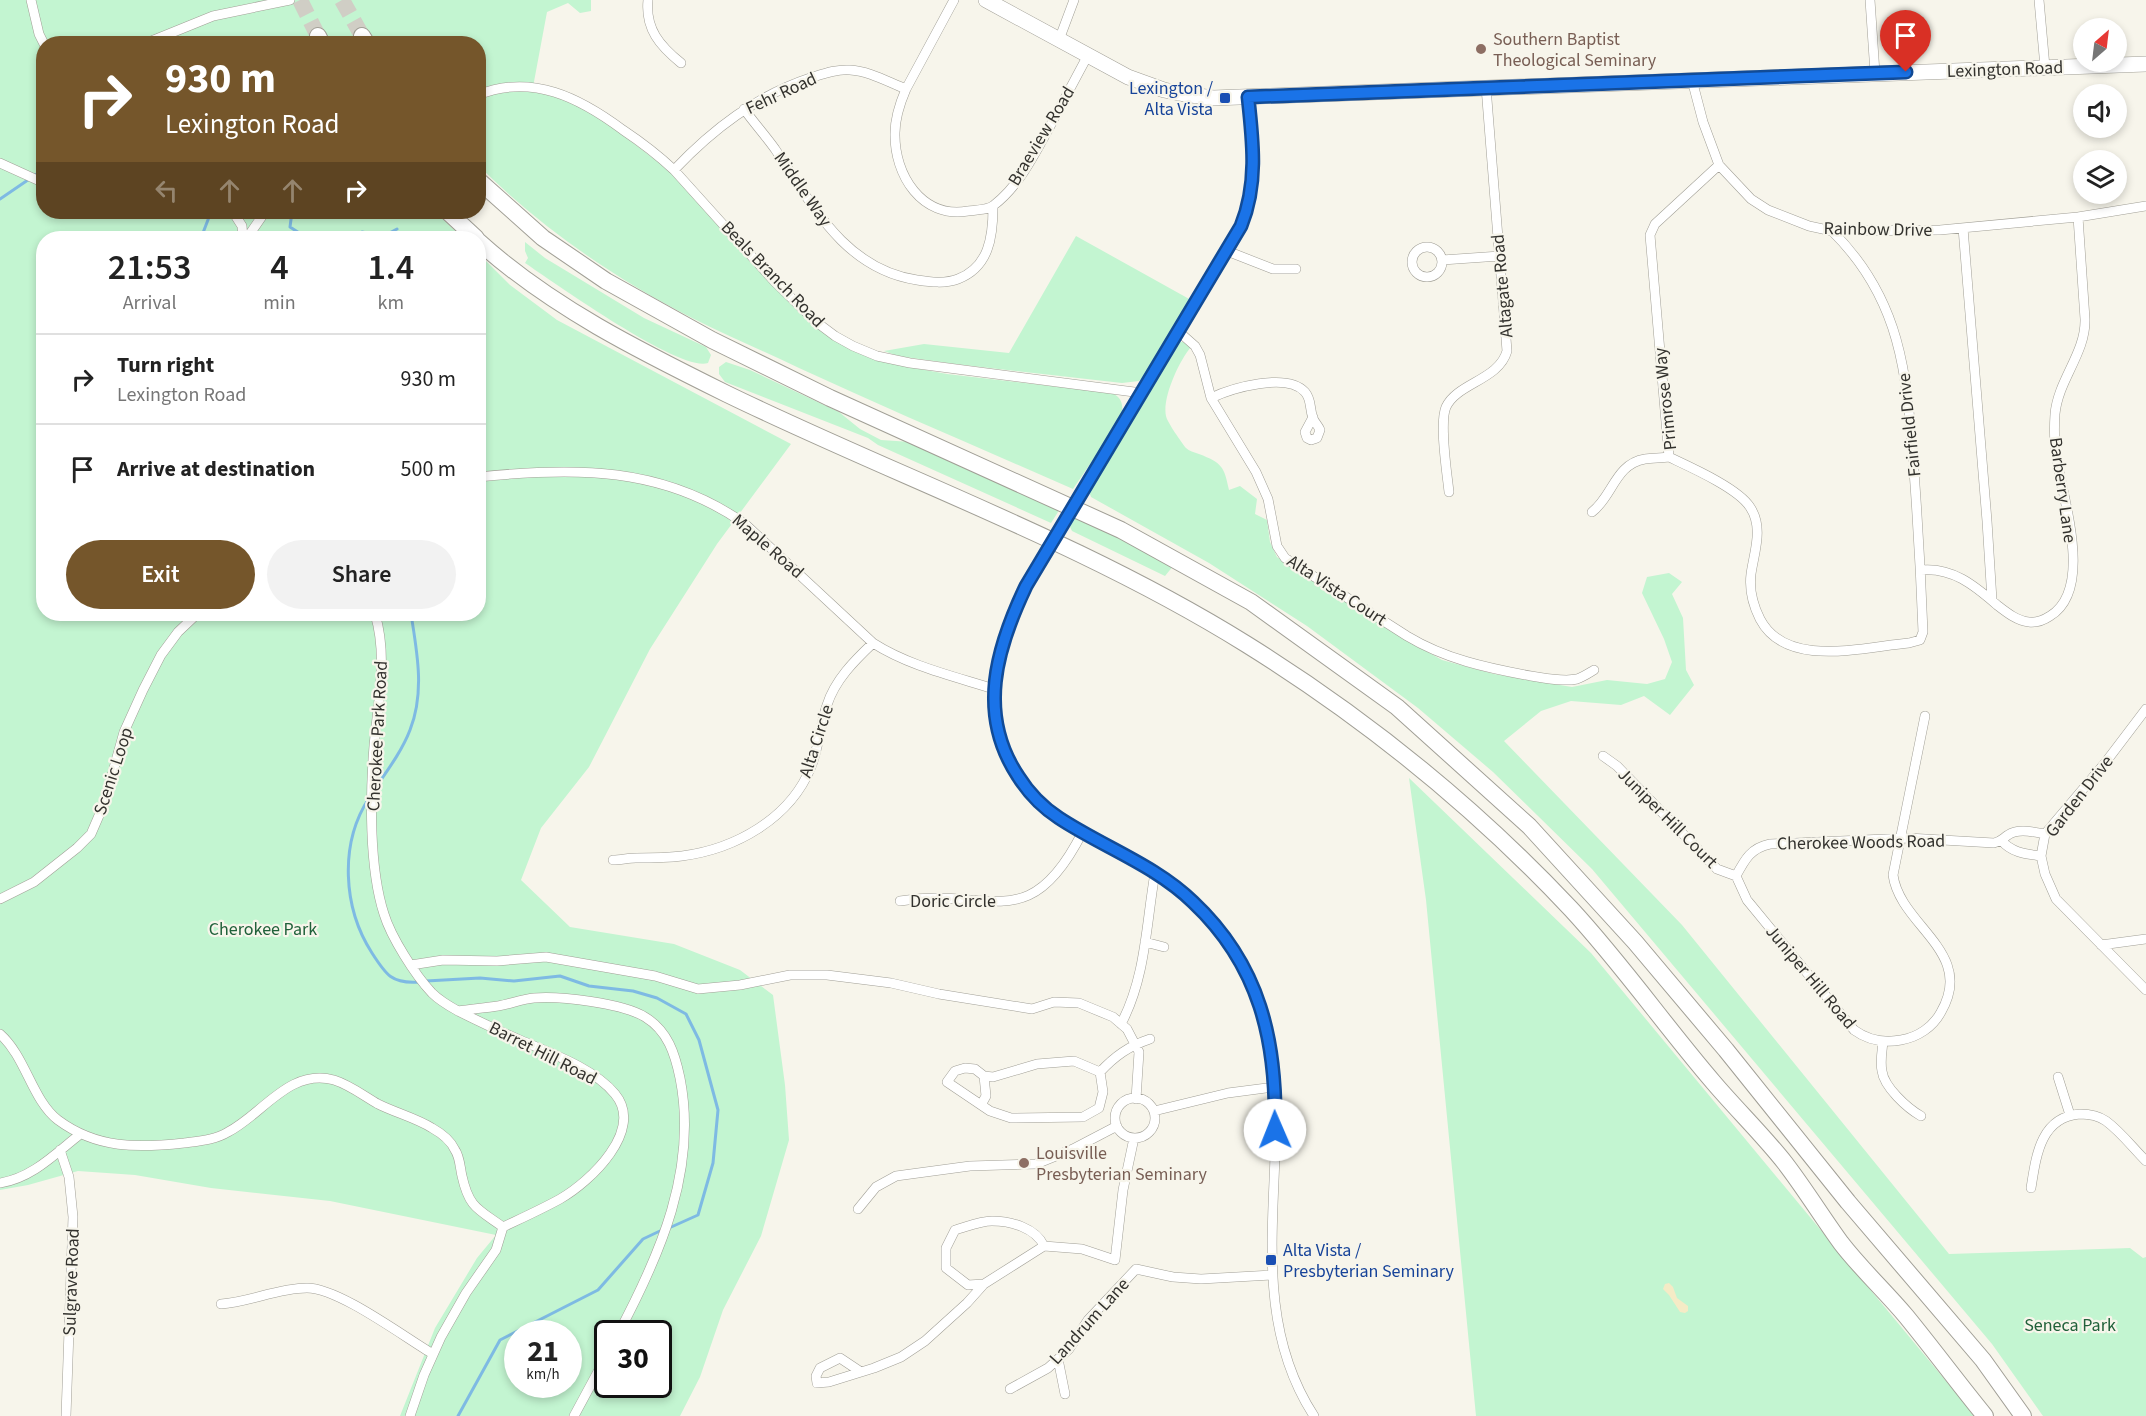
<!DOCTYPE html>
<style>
:root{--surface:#fff;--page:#f2f2f2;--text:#222;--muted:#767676;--line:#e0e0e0;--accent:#75562b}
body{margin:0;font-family:"Source Sans 3",sans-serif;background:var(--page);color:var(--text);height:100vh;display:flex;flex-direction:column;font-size:22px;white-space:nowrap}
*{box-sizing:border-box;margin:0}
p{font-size:20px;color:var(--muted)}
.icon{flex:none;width:33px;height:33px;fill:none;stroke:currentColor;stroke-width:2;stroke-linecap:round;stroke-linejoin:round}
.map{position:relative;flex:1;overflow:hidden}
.details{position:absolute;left:36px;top:231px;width:450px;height:390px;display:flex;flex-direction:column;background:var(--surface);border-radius:24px;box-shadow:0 3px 9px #0003}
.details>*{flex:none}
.guide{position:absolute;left:36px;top:36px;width:450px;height:183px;border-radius:24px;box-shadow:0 3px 9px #0003;background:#75562b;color:#fff;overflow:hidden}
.needle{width:39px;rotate:28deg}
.fabs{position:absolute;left:2073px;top:18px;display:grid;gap:12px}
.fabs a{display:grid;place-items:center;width:54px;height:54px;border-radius:50%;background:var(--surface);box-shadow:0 3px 9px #0003;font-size:30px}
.speed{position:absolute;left:504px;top:1320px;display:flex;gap:12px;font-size:30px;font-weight:700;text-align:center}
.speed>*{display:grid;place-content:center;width:78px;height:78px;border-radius:50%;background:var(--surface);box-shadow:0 3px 9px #0003;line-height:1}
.speed small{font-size:15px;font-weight:400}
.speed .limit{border:3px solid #111;border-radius:9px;background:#fff;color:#111}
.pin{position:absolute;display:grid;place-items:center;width:51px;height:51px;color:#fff;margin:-62px -26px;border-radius:50% 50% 50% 0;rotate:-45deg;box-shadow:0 0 6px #0007}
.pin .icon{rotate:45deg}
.me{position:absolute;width:66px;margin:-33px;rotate:359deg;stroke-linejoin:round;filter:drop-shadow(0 0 4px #0008)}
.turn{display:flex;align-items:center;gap:21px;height:126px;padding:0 30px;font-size:27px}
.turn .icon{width:78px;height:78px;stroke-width:2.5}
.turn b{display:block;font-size:42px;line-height:51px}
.lanes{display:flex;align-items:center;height:57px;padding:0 30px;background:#0003;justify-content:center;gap:30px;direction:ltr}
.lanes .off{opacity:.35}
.eta{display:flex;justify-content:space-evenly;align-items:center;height:102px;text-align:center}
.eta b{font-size:36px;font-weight:600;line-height:42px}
.primary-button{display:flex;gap:12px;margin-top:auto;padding:12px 30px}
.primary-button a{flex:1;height:69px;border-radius:36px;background:var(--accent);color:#fff;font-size:24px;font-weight:600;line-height:69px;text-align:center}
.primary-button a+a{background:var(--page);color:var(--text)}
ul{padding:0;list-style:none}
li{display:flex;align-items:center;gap:18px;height:90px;padding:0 30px;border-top:2px solid var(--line)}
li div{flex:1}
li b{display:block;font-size:22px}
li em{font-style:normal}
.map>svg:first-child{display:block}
</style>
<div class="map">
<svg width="2146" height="1416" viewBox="0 0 2146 1416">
<rect width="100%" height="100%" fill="#f7f5eb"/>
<path fill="#c3f5d1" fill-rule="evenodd" d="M0 0H591V11L580 13 568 3 547 12 533 87 577 104 605 121 667 169 758 270 861 354 893 364 947 374 1112 393C1123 398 1123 406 1122 417L1073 489C982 449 890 410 799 368 764 351 727 336 692 318 614 278 541 228 479 166L478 44H44V212H435L463 238H44V614H478L479 254 510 285 557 320 791 444 717 544 650 649 589 767 541 828 521 880 570 927 674 944 740 970 773 995 785 1085 789 1140 761 1236 723 1310 700 1377 680 1416H400L435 1328 477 1258 496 1235 330 1201 211 1188 135 1175 78 1171 28 1185 0 1190ZM518 1334H568V1384H518ZM608 1334H658V1384H608Z
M1076 236 1191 300 1149 371 1139 381 1122 383 955 364 898 356 884 351 924 344 1009 353Z
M525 242 545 258 644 318 706 347 711 355 708 363C681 373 553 282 525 263L528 258 525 251Z
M1177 342H1183L1191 347C1179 361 1162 398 1166 416 1167 422 1182 443 1186 448 1189 451 1194 452 1199 454 1222 463 1224 466 1229 490L1240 486 1257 499 1255 514 1267 520 1270 542 1277 557 1389 630 1442 660 1494 674 1572 687 1607 680 1647 684 1665 679 1672 662 1664 639 1642 593 1647 577 1669 573 1682 582 1672 594 1683 618 1686 670 1694 685 1670 715 1644 696 1621 705 1571 701 1541 711 1504 741 1682 925 1949 1254 2130 1248 2143 1258 2146 1257V1416H2043L1992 1344 1592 869 1493 772 1418 708 1307 626 1209 563 1091 497 1089 491Z
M726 362 750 370 839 412 860 429 881 440 911 442 1059 506 1058 512 1051 523 878 445 868 438 725 382 719 374V367Z
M1077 515 1174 565 1165 576 1072 531 1070 527 1073 518Z
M1409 778 1591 953 1975 1416H1476L1426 900Z"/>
<path fill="#f5ebc6" d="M1669 1283 1673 1287 1677 1298 1688 1306V1311L1685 1313 1680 1312 1669 1295 1663 1289 1665 1284Z"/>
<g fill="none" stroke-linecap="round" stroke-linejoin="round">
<path stroke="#7ebae3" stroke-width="3" d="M0 199 44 169
M292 212 290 227 307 238
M201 238 211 212
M353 238 362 232 367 233 370 238
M380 238 397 229
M374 790C387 771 402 751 410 730 425 692 417 652 411 614
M369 798C339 844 343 908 372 953 386 975 392 984 419 982
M426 981 480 978 514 981 560 976 589 986 633 991 657 998 686 1014 699 1040 718 1110 713 1163 698 1215 669 1228
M458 1416 500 1340 598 1290 643 1239 662 1230"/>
<path stroke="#d0cec5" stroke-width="16" stroke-dasharray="16 8" stroke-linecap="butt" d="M300 0 318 36
M342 0 362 36"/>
<defs>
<path id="minor" d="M31 0 39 34 44 44
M648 0C645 29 660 46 681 63
M954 0 906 89C900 103 895 118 895 133 894 175 922 219 968 211 975 210 989 210 994 205 1019 186 1034 155 1049 128 1062 104 1075 79 1088 55
M1870 0 1875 73
M2039 0 2045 67
M1059 40 1074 0
M144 44 213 16 290 0
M1692 80 1703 122 1719 165 1751 199 1768 210 1809 226 1832 231 1940 230 2078 217 2146 206
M478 95C532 73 580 98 623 130 641 142 658 155 674 170L774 281 815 321 835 336 853 346 877 356 910 363 1142 393
M744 109C754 123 765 135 775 149 812 204 844 269 917 280 930 282 945 284 958 279 989 267 993 237 993 207
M0 163 44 183
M1719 165 1655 224 1650 235 1669 457C1690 467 1738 488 1750 507 1764 528 1754 552 1751 574 1749 590 1753 605 1760 619 1786 669 1863 647 1909 643L1920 640 1923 632C1921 578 1918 525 1914 471 1907 378 1903 301 1832 231
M674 170C713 129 756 96 810 78 823 74 836 69 850 70 869 71 888 82 906 89
M233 212 242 226 243 238
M1963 228 1987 521 1992 600
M247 238 265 212
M1412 262a15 15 0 1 1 30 0a15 15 0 1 1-30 0Z
M1227 251 1273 269H1296
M1442 260 1500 256
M1178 331 1195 346 1200 355 1211 398 1256 472 1268 499 1277 546 1285 558 1407 636C1445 659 1487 668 1531 676 1545 678 1563 682 1577 679 1583 677 1589 673 1594 670
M1211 398C1232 388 1287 372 1305 392 1312 400 1309 408 1313 418 1314 422 1318 425 1320 430L1317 438 1311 440 1307 438 1305 432 1313 417
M478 477C574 467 663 466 745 524L873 643C909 666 953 676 994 689
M1083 491 1241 226C1259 184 1253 142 1248 97
M1449 492C1447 473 1439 423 1446 407 1457 383 1499 380 1507 351L1486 87
M1592 512C1613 496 1615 464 1645 459 1652 458 1661 458 1669 457
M1042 560C1003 625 971 705 1017 775 1028 792 1042 807 1058 818 1086 837 1117 849 1145 866 1187 892 1222 926 1245 969 1319 1107 1224 1278 1314 1416
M1921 570C1952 567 1974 585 1997 605 2006 612 2017 621 2029 622 2037 623 2044 620 2050 616 2094 589 2063 500 2057 460 2054 444 2054 429 2055 414 2058 380 2086 353 2085 319L2078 217
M2146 709 2105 763 2045 834 2041 856 2045 874 2056 899 2146 990
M1603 756 1617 766 1717 869 1736 876
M2002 841C2012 853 2027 854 2041 856
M613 860C621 860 628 858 636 858 651 858 666 858 682 856 735 849 790 819 811 767 819 747 820 725 827 705 835 680 854 661 873 643
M1736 876 1747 900 1854 1030C1869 1041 1884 1043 1901 1040 1918 1037 1933 1027 1941 1012 1976 952 1900 926 1893 875L1925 716
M1736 876C1745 859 1751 848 1770 844L1908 838 1994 843C2002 841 2002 839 2008 835 2018 828 2033 832 2045 834
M0 899 34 882 77 848 91 834 104 804 124 732 143 690 161 655 178 632 197 614
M900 901C988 886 1028 939 1082 833
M1145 942 1164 947
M2101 945 2146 939
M411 965 443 960 497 961 546 957 655 976 698 989 740 985 790 975H827L891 983 939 994 1032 1009 1054 1002 1079 1003 1113 1017 1127 1029 1139 1052 1136 1099
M458 1011C471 1009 485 1008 498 1006 510 1004 522 999 534 998 561 996 622 1003 645 1017 668 1031 675 1054 680 1078 698 1169 660 1255 618 1334
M1121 1024C1146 977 1146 924 1155 873
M0 1034C26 1057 32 1100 58 1120 97 1149 138 1148 184 1143 199 1141 215 1140 228 1132 263 1114 289 1068 334 1080 350 1085 364 1096 378 1104 396 1113 416 1118 432 1128 441 1133 451 1141 455 1150 460 1157 460 1168 462 1176 469 1208 478 1209 503 1227 522 1218 542 1209 560 1199 590 1182 645 1130 615 1094 594 1068 550 1053 520 1040 499 1031 478 1021 458 1011 449 1006 439 1000 432 993 415 975 391 937 384 914 369 868 370 795 374 746 378 701 388 657 375 614
M1883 1042C1882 1051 1880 1062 1882 1071 1884 1087 1907 1108 1921 1116
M1074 1061 1100 1072 1103 1092 1099 1108 1083 1117 1011 1118 990 1111 947 1082 955 1071 965 1068 975 1069 984 1076 993 1077 1037 1064Z
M1100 1072C1115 1056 1129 1046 1150 1039
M2058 1077 2070 1115
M1115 1118a20 20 0 1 1 40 0a20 20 0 1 1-40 0Z
M981 1105 986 1096 984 1076
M1154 1111 1228 1093 1274 1087
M60 1150 69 1177 73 1217 66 1416
M0 1183C32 1178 55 1154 79 1135
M2031 1188C2036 1157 2040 1117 2080 1114 2089 1114 2099 1116 2106 1121 2121 1132 2133 1148 2146 1161
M858 1209 876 1187 896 1176 970 1166 1036 1164 1073 1149 1117 1126
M984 1284 968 1285 946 1268V1248L955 1230C966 1227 980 1221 992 1221 1011 1221 1036 1228 1044 1246
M221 1304C250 1302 278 1288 307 1288 339 1288 404 1337 433 1354
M1058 1359 1065 1394
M861 1372 840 1358 820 1368 816 1376 817 1383 829 1382 874 1368 901 1357 925 1341 967 1303 984 1284 1044 1246 1082 1249 1115 1260 1123 1190 1134 1138
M1010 1389 1048 1368 1069 1349 1088 1320 1136 1269 1173 1277 1201 1279 1273 1275
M410 1416 424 1375 441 1337 466 1293 496 1250 503 1227
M574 1416 608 1353"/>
<path id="primary" d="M986 0 1128 77 1164 90 1184 94 1213 98 2146 64"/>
<path id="motorway" d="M318 36 322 44
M362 36 367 44
M478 180 543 238 606 281 712 340 830 398 1121 530 1251 602 1397 707 1529 826 1635 942 1726 1050 1848 1202 1983 1360 2023 1416
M448 212 476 238
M478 241C551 307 640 351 727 394 900 478 1082 542 1246 644 1365 718 1475 807 1571 909 1622 964 1665 1026 1714 1083 1737 1110 1763 1135 1785 1163 1805 1189 1822 1217 1841 1243 1861 1269 1885 1291 1906 1316 1933 1349 1958 1383 1985 1416"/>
</defs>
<use href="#minor" stroke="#a19f96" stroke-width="10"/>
<use href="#primary" stroke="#a19f96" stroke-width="16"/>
<use href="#motorway" stroke="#a19f96" stroke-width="18"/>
<use href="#minor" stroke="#fff" stroke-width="9"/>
<use href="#primary" stroke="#fff" stroke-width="15"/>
<use href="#motorway" stroke="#fff" stroke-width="16"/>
<defs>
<path id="minor-bridge" d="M1067 518 1083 491
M1042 560 1061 527"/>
</defs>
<use href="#minor-bridge" stroke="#a19f96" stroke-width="10" stroke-linecap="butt"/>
<use href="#minor-bridge" stroke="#fff" stroke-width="9"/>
</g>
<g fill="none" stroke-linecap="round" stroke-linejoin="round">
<defs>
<path id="route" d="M1275 1130C1277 1041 1260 965 1193 902 1155 865 1103 847 1059 818 1042 807 1028 792 1018 776 977 714 996 649 1026 586L1241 226C1258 184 1253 142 1248 97L1906 72"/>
</defs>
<use href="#route" stroke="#114b97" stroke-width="15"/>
<use href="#route" stroke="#1a73e8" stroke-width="10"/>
</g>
<g fill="#8d6e63" stroke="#f7f5eb" stroke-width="2">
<circle cx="1481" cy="49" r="6"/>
<circle cx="1024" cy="1163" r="6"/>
</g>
<g fill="#1a4fb4" stroke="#f7f5eb" stroke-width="2">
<rect x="1219" y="92" width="12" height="12" rx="3"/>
<rect x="1265" y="1254" width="12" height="12" rx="3"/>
</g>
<g text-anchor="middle" stroke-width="4.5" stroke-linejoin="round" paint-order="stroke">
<g font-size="18" fill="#785e54" stroke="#f7f5eb" text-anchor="start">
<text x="1493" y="45">Southern Baptist<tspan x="1493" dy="21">Theological Seminary</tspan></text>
<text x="1036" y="1159">Louisville<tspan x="1036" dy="21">Presbyterian Seminary</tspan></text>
</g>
<g font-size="18" fill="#33322e" stroke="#f7f5eb">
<text transform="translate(2005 69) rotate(-2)" y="6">Lexington Road</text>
<text transform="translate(781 93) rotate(-25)" y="6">Fehr Road</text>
<text transform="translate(1041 136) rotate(-59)" y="6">Braeview Road</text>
<text transform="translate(803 189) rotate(55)" y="6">Middle Way</text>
<text transform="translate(1878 229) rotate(1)" y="6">Rainbow Drive</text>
<text transform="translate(773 274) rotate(46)" y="6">Beals Branch Road</text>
<text transform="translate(1502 286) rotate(-95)" y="6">Altagate Road</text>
<text transform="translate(1665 399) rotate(-96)" y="6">Primrose Way</text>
<text transform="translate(1909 425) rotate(-96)" y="6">Fairfield Drive</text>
<text transform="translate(2063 490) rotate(82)" y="6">Barberry Lane</text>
<text transform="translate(768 546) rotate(41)" y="6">Maple Road</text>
<text transform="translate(1337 590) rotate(33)" y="6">Alta Vista Court</text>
<text transform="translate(377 736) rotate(-87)" y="6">Cherokee Park Road</text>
<text transform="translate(816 741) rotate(-72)" y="6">Alta Circle</text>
<text transform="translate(113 771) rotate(-72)" y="6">Scenic Loop</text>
<text transform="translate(2079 796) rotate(-52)" y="6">Garden Drive</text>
<text transform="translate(1668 818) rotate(45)" y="6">Juniper Hill Court</text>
<text transform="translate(1861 842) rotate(-1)" y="6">Cherokee Woods Road</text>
<text x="953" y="907">Doric Circle</text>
<text transform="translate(1811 977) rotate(50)" y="6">Juniper Hill Road</text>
<text transform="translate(543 1053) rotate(27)" y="6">Barret Hill Road</text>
<text transform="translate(71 1282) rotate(-88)" y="6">Sulgrave Road</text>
<text transform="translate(1089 1321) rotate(-48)" y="6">Landrum Lane</text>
</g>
<g font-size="18" fill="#164399" stroke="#f7f5eb" text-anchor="end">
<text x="1213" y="94">Lexington /<tspan x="1213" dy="21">Alta Vista</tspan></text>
<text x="1283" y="1256" text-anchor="start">Alta Vista /<tspan x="1283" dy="21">Presbyterian Seminary</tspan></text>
</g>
<g font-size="18" fill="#20613a" stroke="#f7f5eb">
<text x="263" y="935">Cherokee Park</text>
<text x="2070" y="1331">Seneca Park</text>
</g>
</g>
</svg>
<div class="fabs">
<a><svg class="needle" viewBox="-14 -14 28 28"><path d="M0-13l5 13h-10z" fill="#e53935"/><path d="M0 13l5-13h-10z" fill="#767676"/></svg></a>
<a><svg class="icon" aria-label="sound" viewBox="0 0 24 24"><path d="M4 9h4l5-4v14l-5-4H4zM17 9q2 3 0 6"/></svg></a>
<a><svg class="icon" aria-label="layers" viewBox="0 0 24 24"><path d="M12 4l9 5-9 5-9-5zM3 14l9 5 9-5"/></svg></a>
</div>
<div class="speed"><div>21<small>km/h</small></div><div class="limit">30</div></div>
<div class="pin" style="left:1906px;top:72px;background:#d93025"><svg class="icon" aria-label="arrive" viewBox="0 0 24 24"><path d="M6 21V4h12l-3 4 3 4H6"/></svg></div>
<svg class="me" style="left:1275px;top:1130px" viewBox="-20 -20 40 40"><circle r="19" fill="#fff"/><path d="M0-13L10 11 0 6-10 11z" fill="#1a73e8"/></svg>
<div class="guide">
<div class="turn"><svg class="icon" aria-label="right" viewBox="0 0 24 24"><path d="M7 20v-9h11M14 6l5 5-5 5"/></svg><div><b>930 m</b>Lexington Road</div></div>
<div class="lanes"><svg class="icon off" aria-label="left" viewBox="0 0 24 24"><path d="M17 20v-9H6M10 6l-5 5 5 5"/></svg><svg class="icon off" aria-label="ahead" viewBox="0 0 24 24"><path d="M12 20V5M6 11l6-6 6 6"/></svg><svg class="icon off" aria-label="ahead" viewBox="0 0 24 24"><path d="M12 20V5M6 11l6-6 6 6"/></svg><svg class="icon" aria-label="right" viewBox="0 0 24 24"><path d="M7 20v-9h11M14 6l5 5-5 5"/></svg></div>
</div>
<section class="details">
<div class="eta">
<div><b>21:53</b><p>Arrival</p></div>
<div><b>4</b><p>min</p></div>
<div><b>1.4</b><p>km</p></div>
</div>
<ul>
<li><svg class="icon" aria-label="right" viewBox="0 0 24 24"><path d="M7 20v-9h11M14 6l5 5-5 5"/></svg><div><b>Turn right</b><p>Lexington Road</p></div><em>930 m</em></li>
<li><svg class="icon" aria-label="arrive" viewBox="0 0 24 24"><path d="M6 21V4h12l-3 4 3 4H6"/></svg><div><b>Arrive at destination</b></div><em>500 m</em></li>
</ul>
<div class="primary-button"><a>Exit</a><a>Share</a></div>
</section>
</div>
